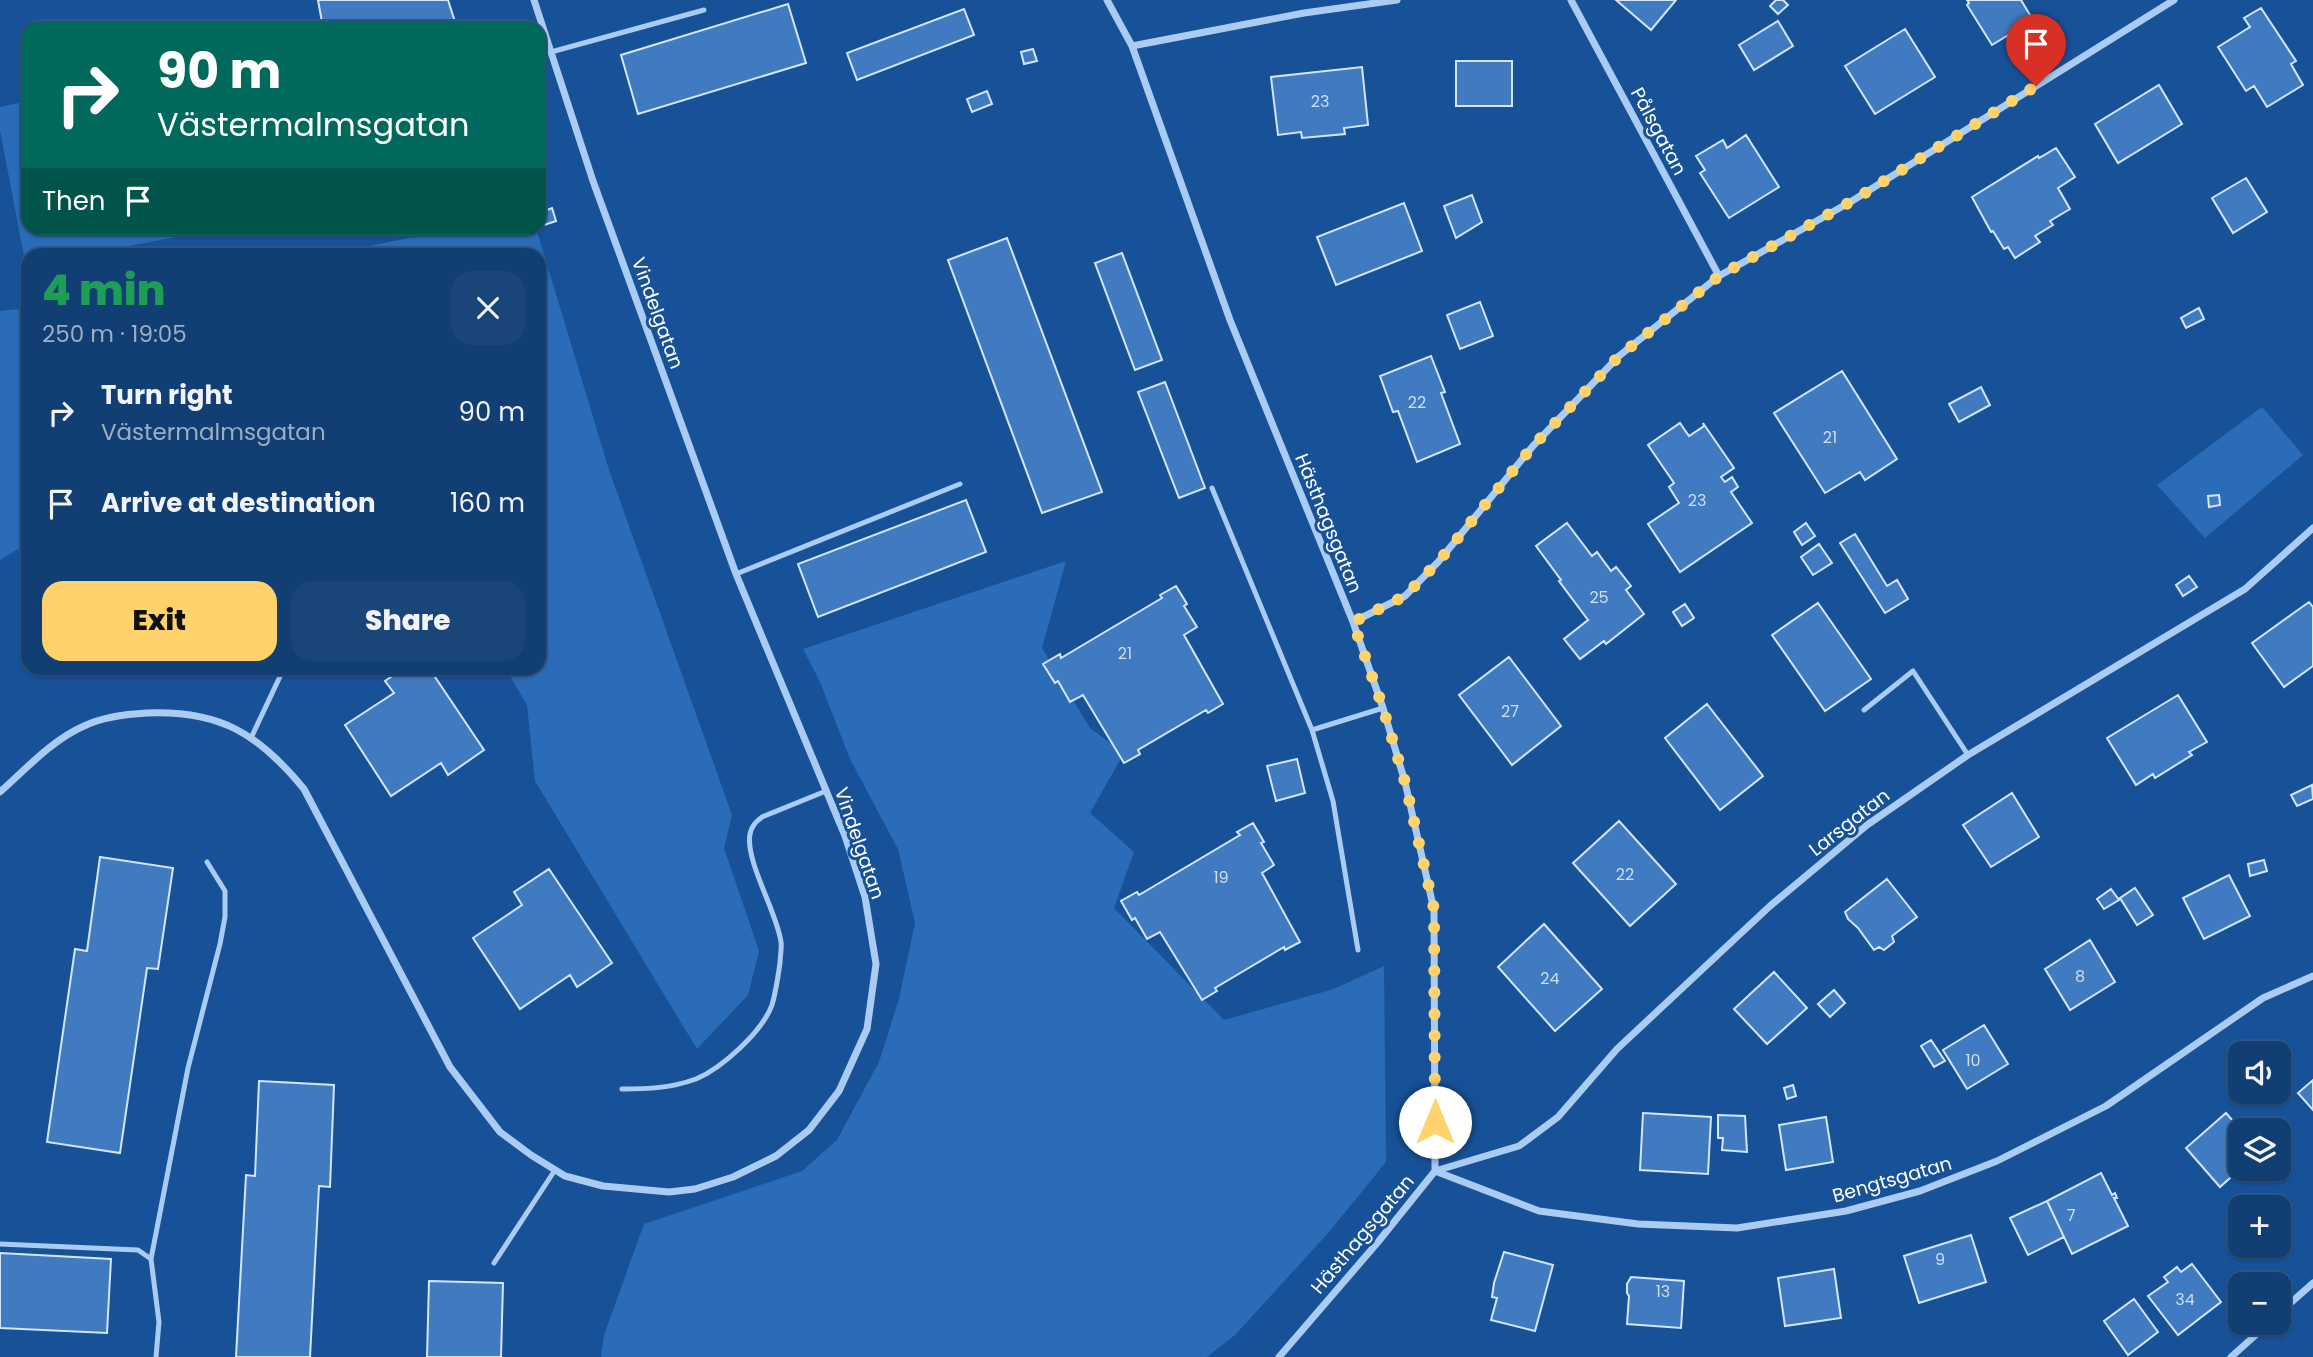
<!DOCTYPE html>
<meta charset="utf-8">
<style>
:root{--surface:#113e73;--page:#1a4578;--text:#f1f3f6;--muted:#9caec4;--line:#305785;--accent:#ffd26c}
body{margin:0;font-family:Poppins,sans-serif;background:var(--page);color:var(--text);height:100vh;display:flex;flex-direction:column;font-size:26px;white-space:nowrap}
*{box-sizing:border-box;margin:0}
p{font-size:23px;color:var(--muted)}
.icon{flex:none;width:38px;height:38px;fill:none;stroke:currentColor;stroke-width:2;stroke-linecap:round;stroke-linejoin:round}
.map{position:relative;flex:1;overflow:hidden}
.details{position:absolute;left:21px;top:248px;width:525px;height:427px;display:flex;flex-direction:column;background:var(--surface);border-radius:21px;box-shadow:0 2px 5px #0004,0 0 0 2px var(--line)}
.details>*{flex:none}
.banner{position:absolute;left:21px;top:21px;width:525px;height:214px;border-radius:21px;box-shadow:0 2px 5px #0004,0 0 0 2px var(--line);background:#00695c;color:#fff;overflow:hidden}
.tools{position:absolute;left:2228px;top:1041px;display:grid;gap:14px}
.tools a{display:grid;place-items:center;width:63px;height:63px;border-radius:14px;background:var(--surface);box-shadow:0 2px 5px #0004,0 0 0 2px var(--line);font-size:35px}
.pin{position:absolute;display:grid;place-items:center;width:60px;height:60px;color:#fff;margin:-72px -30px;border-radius:50% 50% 50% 0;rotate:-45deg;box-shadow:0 0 7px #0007}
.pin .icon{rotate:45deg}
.me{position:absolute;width:77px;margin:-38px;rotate:0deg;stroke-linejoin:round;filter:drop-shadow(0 0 5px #0008)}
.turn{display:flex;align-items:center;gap:24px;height:147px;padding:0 21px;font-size:32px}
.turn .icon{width:91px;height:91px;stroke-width:2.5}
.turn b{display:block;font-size:49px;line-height:60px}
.then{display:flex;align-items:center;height:66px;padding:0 21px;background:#0003;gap:14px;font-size:26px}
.round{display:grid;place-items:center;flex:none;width:74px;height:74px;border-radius:21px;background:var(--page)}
.overview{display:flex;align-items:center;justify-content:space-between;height:119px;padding:0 21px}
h1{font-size:42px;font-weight:800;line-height:52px;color:#1e9e55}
.cta{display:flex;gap:14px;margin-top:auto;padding:14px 21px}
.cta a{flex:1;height:80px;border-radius:21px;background:var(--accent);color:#111;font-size:28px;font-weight:800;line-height:80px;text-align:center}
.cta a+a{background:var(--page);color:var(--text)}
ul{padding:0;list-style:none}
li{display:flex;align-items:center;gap:21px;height:91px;padding:0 21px}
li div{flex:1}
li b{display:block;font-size:26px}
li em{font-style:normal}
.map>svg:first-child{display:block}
</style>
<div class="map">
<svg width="2313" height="1357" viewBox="0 0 2313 1357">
<rect width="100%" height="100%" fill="#175299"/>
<path fill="#2a6cb7" d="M28 101V228H223L82 255 28 256V266L26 267 0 130V107Z
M522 228H536L609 470 732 815 724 848 759 951 748 995 697 1049 535 781 527 705 506 669 539 668V256L324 255 409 238Z
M28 308V543L0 560V311Z
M2262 407 2303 455 2205 538 2157 485Z
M1066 561 1042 648 1090 728 1124 753 1090 813 1134 852 1114 908 1224 1020 1334 989 1384 966 1386 1162 1329 1232 1235 1335 1207 1357H601L604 1335 644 1224 802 1171 837 1140 879 1062 899 999 915 923 898 849 850 759 820 682 803 649Z"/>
<path fill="#407bc1" stroke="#d3e6fc" stroke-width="2" d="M318 0H448L457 28H323Z
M1616 0H1676L1651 30Z
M1776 0H1783L1788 5 1778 14 1770 6Z
M1967 0H2021L2033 20 1992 45 1967 5 1969 3Z
M788 4 806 63 638 114 621 55Z
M2261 8 2296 61 2291 64 2303 85 2267 107 2254 86 2246 91 2218 47 2250 27 2244 18Z
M964 9 974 35 857 80 847 53Z
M1778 21 1793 46 1754 70 1739 45Z
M1905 29 1935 77 1875 114 1845 66Z
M1033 49 1037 61 1024 64 1021 52Z
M1456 61H1512V106H1456Z
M1362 67 1368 125 1344 128 1345 134 1302 138 1301 132 1278 135 1271 77Z
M2159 85 2182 124 2118 163 2095 124Z
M987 91 992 104 972 112 967 99Z
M1746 135 1779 187 1729 218 1700 173 1705 170 1696 156 1723 140 1727 148Z
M2056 148 2075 177 2058 188 2070 209 2050 221 2053 225 2035 236 2040 242 2015 258 2008 247 2004 249 1993 231 1991 232 1972 197 2038 156 2039 158Z
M2246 178 2267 212 2233 233 2212 198Z
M1472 195 1482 222 1456 238 1444 206Z
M1404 203 1422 251 1336 285 1317 237Z
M552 208 556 221 541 226 539 213Z
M1007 238 1102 492 1042 513 948 260Z
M1122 253 1162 360 1135 370 1095 263Z
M1480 302 1493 336 1460 349 1447 315Z
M2199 308 2204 319 2186 328 2181 318Z
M1431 356 1445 392 1441 393 1460 444 1417 462 1398 411 1393 412 1380 376Z
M1842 371 1897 459 1865 480 1860 472 1825 493 1774 413Z
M1165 382 1205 488 1179 498 1138 392Z
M1981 387 1990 405 1959 422 1949 404Z
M1680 423 1689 436 1704 426 1703 423 1734 468 1721 477 1725 482 1732 477 1738 487 1731 492 1752 523 1680 572 1648 524 1679 503 1669 487 1674 483 1648 445Z
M2219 495 2220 505 2209 507 2208 496Z
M966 500 986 552 818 617 798 564Z
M1567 523 1592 556 1597 552 1611 571 1616 567 1631 586 1626 590 1644 614 1606 644 1604 641 1580 659 1564 639 1588 620 1559 581 1561 580 1536 546Z
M1806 523 1815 536 1802 545 1794 532Z
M1855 534 1887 586 1897 580 1908 599 1885 613 1840 543Z
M1819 544 1832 563 1813 575 1801 557Z
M2189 576 2197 587 2183 596 2176 585Z
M1176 586 1187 604 1184 606 1197 627 1184 635 1223 704 1208 713 1206 710 1138 750 1140 754 1124 763 1083 695 1070 702 1058 681 1055 683 1043 664 1060 654 1061 658 1162 598 1160 595Z
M2309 602 2313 607V666L2284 687 2252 643Z
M1818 603 1871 679 1825 711 1772 635Z
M1685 604 1694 618 1682 626 1673 612Z
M1509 657 1561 726 1512 765 1459 695Z
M404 668H429L484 750 448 775 441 763 391 796 345 725 394 693 385 681Z
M2178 695 2207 742 2189 752 2192 755 2155 778 2153 774 2136 785 2107 738Z
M1707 704 1763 776 1720 810 1665 738Z
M1297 759 1305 793 1276 801 1267 766Z
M2312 785 2313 799 2297 806 2291 795Z
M2012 793 2039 837 1991 867 1963 825Z
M1619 821 1676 884 1630 926 1573 863Z
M1253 823 1264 842 1261 843 1274 865 1262 873 1300 942 1285 950 1284 947 1215 988 1217 991 1202 1000 1160 932 1147 939 1135 918 1132 920 1121 901 1137 892 1139 895 1240 835 1237 832Z
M100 857 173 868 158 969 147 968 120 1153 47 1142 75 949 87 951Z
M2264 860 2267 871 2250 876 2248 864Z
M549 869 612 963 577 987 570 975 520 1009 473 938 522 905 514 892Z
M2229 875 2250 916 2204 939 2183 898Z
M1887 879 1917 917 1892 936 1894 942 1884 950 1879 947 1874 950 1858 928 1848 919 1845 912Z
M2135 888 2153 915 2137 925 2120 898Z
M2111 889 2119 900 2104 909 2097 899Z
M1544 924 1602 989 1555 1031 1498 967Z
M2090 940 2115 982 2070 1010 2045 969Z
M1774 972 1807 1008 1767 1044 1734 1009Z
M1834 990 1845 1003 1830 1017 1818 1004Z
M1984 1025 2008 1064 1967 1089 1943 1050Z
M1931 1040 1945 1061 1934 1067 1921 1046Z
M2313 1080V1110L2298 1093Z
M259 1081 334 1085 330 1187 319 1186 310 1357H236L246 1175 255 1176Z
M1793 1085 1796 1096 1787 1099 1784 1088Z
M1643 1113 1711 1117 1708 1174 1640 1170Z
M2226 1113 2241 1130 2240 1169 2220 1187 2186 1148Z
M1718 1115 1745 1116 1747 1152 1722 1150 1723 1138H1718Z
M1826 1117 1833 1162 1786 1170 1779 1125Z
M2101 1173 2112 1195 2115 1193 2117 1198H2114L2128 1226 2072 1254 2047 1201Z
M2047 1201 2064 1237 2028 1255 2010 1218Z
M1971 1235 1986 1282 1919 1303 1904 1256Z
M1504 1252 1553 1265 1535 1331 1491 1320 1497 1298 1492 1297 1494 1283Z
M0 1253 111 1259 107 1333 0 1328Z
M2192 1264 2221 1302 2178 1335 2148 1296 2168 1282 2164 1277 2177 1267 2181 1272Z
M1834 1269 1841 1318 1785 1326 1778 1278Z
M1631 1277 1684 1281 1681 1328 1627 1324 1629 1296 1627 1293V1284Z
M429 1281 503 1283 501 1357H427Z
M2134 1299 2158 1332 2128 1355 2104 1321Z"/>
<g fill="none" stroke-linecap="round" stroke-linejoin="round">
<path stroke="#abccf2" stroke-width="5" d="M551 52 704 10
M1212 488 1312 730 1383 708
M736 574 960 484
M1864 710 1913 671 1968 755
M1312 730 1333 801 1358 950
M251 738 284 668
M622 1089C648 1089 671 1088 696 1079 722 1068 762 1032 772 1005 776 992 778 977 780 963 780 956 782 948 781 942 777 912 745 861 750 834 752 825 756 822 762 817L826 791
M0 1244 138 1250 151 1259 159 1322 156 1357
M151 1259 188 1068 220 944 225 917V891L207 862
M494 1263 555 1170"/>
<path stroke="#abccf2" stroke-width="7" d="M1107 0 1132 46 1230 320 1353 622 1383 708 1405 782 1434 910 1435 1171 1378 1242 1279 1357
M1571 0 1719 276
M1132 46 1304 13 1397 0
M1353 622 1405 596 1439 561 1533 446 1619 356 1719 276 1852 201 2174 0
M0 792C26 769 52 740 84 726 103 717 127 714 147 713 220 710 259 734 304 789L450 1067 500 1132 531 1155 565 1176 603 1186 669 1192 695 1189 733 1177 776 1156 809 1130 839 1091 867 1029 876 964 865 897 845 836 736 574 593 181 534 0
M1435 1171 1519 1146 1558 1117 1617 1049 1770 906 1867 825 1968 755 2245 589 2313 528
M1435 1171 1539 1211 1638 1224 1737 1228 1846 1211 1920 1191 1997 1161 2106 1106 2263 998 2313 976
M2278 1314 2313 1283
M2231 1357 2269 1323"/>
</g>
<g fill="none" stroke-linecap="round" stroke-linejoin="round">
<path stroke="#ffd26c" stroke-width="12" stroke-dasharray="0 21.6" d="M1435 1122 1434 909 1405 782 1383 708 1353 622 1405 596 1439 561 1533 446 1619 356 1719 276 1852 201 2036 86"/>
</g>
<g text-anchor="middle" stroke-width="6" stroke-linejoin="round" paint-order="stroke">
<g font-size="16" fill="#cfdef0">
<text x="1320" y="107">23</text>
<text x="1417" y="408">22</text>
<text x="1830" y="443">21</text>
<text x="1697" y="506">23</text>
<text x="1599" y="603">25</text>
<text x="1125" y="659">21</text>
<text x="1510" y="717">27</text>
<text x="1625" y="880">22</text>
<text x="1221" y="883">19</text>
<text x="2080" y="982">8</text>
<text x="1550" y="984">24</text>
<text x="1973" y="1066">10</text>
<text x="2071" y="1221">7</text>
<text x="1940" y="1265">9</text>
<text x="1663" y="1297">13</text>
<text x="2185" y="1305">34</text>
</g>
<g font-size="19" fill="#fff" stroke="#175299">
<text transform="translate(1659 131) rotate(62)" y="7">Pålsgatan</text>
<text transform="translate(658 313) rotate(70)" y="7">Vindelgatan</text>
<text transform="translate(1329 523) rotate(68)" y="7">Hästhagsgatan</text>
<text transform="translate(1849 822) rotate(-38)" y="7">Larsgatan</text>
<text transform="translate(860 843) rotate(71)" y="7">Vindelgatan</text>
<text transform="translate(1892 1179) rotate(-16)" y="7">Bengtsgatan</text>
<text transform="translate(1362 1234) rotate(-50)" y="7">Hästhagsgatan</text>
</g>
</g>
</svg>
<div class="tools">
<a><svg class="icon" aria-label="sound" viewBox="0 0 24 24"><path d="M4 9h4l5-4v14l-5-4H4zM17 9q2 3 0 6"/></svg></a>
<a><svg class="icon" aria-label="layers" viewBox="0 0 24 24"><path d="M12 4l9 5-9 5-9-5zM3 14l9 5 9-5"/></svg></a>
<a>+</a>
<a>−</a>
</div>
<div class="pin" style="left:2036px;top:86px;background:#d93025"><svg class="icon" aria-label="arrive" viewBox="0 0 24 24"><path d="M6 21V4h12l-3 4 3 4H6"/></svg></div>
<svg class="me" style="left:1435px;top:1122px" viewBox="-20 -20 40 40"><circle r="19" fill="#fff"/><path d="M0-13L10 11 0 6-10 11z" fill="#ffd26c"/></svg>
<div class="banner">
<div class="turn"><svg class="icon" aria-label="right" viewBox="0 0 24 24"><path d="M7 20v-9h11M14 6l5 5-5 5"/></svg><div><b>90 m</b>Västermalmsgatan</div></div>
<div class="then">Then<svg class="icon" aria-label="arrive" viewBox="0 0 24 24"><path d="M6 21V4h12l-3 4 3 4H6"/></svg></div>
</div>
<section class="details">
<div class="overview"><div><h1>4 min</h1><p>250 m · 19:05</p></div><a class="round"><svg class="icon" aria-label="close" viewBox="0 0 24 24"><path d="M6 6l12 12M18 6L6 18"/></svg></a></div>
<ul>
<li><svg class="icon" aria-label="right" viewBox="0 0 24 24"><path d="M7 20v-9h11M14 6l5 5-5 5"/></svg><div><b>Turn right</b><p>Västermalmsgatan</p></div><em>90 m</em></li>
<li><svg class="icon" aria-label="arrive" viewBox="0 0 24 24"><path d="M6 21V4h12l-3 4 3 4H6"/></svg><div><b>Arrive at destination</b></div><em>160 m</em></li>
</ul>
<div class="cta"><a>Exit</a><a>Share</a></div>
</section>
</div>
